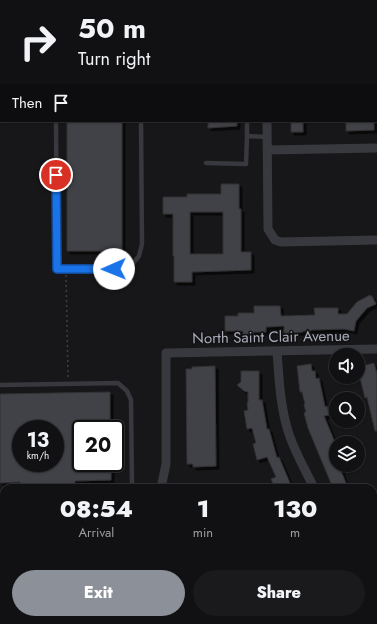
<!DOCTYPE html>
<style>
:root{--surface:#111113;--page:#1a1a1c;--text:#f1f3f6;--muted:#9c9da0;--line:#303133;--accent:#8c9099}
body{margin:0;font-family:Jost,sans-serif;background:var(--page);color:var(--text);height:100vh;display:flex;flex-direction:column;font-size:15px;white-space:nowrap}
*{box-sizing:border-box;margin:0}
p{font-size:13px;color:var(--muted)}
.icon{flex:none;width:22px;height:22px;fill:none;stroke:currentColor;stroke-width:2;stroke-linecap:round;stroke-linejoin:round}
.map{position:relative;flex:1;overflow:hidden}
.details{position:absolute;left:0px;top:484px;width:377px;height:140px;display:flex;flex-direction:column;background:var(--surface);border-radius:12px 12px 0 0;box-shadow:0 1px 3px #0004,0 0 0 1px var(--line)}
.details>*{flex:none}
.hud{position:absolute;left:0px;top:0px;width:377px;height:122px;box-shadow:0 1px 3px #0004,0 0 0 1px var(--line);background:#111113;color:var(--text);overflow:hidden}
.buttons{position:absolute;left:329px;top:348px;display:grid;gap:8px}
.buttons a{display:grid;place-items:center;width:36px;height:36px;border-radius:50%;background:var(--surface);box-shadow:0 1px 3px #0004,0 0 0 1px var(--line);font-size:20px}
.speed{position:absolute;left:12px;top:420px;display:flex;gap:8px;font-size:20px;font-weight:700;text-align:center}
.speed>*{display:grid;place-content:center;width:52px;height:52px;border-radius:50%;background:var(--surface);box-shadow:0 1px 3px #0004,0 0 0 1px var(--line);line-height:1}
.speed small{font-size:10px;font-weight:400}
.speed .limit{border:2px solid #111;border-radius:6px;background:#fff;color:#111}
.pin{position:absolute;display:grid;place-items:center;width:34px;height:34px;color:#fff;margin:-17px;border:2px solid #fff;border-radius:50%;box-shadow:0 1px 4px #0007}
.me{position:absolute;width:44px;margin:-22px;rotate:269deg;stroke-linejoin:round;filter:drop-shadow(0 0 3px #0008)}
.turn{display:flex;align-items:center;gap:14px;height:84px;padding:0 12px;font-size:18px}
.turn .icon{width:52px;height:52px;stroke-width:2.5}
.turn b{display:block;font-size:28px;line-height:34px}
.then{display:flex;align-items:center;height:38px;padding:0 12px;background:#0003;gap:8px;font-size:15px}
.eta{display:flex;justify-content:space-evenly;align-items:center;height:68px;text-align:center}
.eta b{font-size:24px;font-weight:800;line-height:28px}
.cta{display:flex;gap:8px;margin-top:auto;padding:8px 12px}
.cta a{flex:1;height:46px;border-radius:24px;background:var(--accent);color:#fff;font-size:16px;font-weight:800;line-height:46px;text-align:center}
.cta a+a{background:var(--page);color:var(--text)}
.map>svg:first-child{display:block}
</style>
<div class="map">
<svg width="377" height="624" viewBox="0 0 377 624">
<defs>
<filter id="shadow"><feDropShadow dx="3" dy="3" stdDeviation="0" flood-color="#0009"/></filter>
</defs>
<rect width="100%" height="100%" fill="#171719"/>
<path fill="#414246" stroke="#313135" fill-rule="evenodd" filter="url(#shadow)" d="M67 121H122V251H67Z
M208 121H237V126L208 128Z
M291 121H303V132H291Z
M346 121H374V130L346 131Z
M221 184H239V209H241V252H251V270L192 272V282H174V256H173V214H163V197H187V194H221ZM190 212H223V254H190Z
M370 295V296H372L376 304 367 308 356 321 354 331 344 329 311 330V331H303V332L284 333V326L266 327V332H253V334H243V331H225V316H238V313H254V306H280L281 316 315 315 314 308H338V314H347L357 302Z
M374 363 377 374V431H375L367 397 365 398 360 378 358 379V367Z
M311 364 312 371H315L316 379 319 378 325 407 327 406 329 415 324 416 336 445V465H340L343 470 341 471 348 488H333L308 428 304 413 306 412 304 405 305 404 302 392H300L297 366Z
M215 366 216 466 193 467V464H187L186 369H192V367Z
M241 371H259V400H262L267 429H269L277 458 279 457 292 488H275L271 479 276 477 267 457 257 460 253 444 256 443 252 428 247 429 244 411 248 410 247 403 248 402V392L244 391 237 385 241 382Z
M110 392V429H81V463H111V480L75 481V488H21L20 482 0 483V394ZM21 429H55V463H21Z"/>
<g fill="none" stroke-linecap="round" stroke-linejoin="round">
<path stroke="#3e4045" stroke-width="1.5" stroke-dasharray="2 3" stroke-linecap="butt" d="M66 275 68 377"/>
<path stroke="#38393e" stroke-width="4.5" d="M56 121 57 269H125L134 262 139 256 142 244 141 121
M247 136V121
M206 163 246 164 247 136 267 137
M0 385 118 383 127 391 131 400 132 485 131 488
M0 515H4
M0 555H4
M143 624V620"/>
<path stroke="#38393e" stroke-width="9" d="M23 1 24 0
M267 121 268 229 275 240 281 242 377 240
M267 150 377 148
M277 351C279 378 280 405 288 431 294 451 305 469 314 488
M161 488 166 464V353L377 349
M0 536H4
M76 620 77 624
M210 620V624
M337 620V624"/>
<path stroke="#46484e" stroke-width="12" d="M376 45H377
M0 54H1"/>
</g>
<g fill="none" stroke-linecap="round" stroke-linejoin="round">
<defs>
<path id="route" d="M56 175 57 269H114"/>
</defs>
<use href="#route" stroke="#114b97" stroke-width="10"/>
<use href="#route" stroke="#1a73e8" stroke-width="7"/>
</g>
<g text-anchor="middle" stroke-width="3" stroke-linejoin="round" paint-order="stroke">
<g font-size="15" fill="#a9adb9" stroke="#121214">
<text transform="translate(271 337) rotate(-1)" y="5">North Saint Clair Avenue</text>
</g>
</g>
</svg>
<div class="buttons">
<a><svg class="icon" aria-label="sound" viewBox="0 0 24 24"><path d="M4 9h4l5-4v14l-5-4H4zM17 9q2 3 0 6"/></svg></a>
<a><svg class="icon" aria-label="search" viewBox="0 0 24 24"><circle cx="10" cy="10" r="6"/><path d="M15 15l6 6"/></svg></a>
<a><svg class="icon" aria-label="layers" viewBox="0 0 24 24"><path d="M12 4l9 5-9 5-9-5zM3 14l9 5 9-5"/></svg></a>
</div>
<div class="speed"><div>13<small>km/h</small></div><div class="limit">20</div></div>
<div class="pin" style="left:56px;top:175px;background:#d93025"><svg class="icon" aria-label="arrive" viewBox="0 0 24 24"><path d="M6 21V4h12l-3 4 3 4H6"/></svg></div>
<svg class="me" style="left:114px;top:269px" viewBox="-20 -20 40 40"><circle r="19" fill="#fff"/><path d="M0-13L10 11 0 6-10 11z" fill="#1a73e8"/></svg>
<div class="hud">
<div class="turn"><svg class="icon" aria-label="right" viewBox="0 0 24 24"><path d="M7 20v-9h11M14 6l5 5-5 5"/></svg><div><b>50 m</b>Turn right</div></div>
<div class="then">Then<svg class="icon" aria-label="arrive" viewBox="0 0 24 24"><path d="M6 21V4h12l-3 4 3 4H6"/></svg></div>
</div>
<section class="details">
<div class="eta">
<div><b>08:54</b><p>Arrival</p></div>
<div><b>1</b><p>min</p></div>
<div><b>130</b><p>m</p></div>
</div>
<div class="cta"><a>Exit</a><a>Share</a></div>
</section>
</div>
